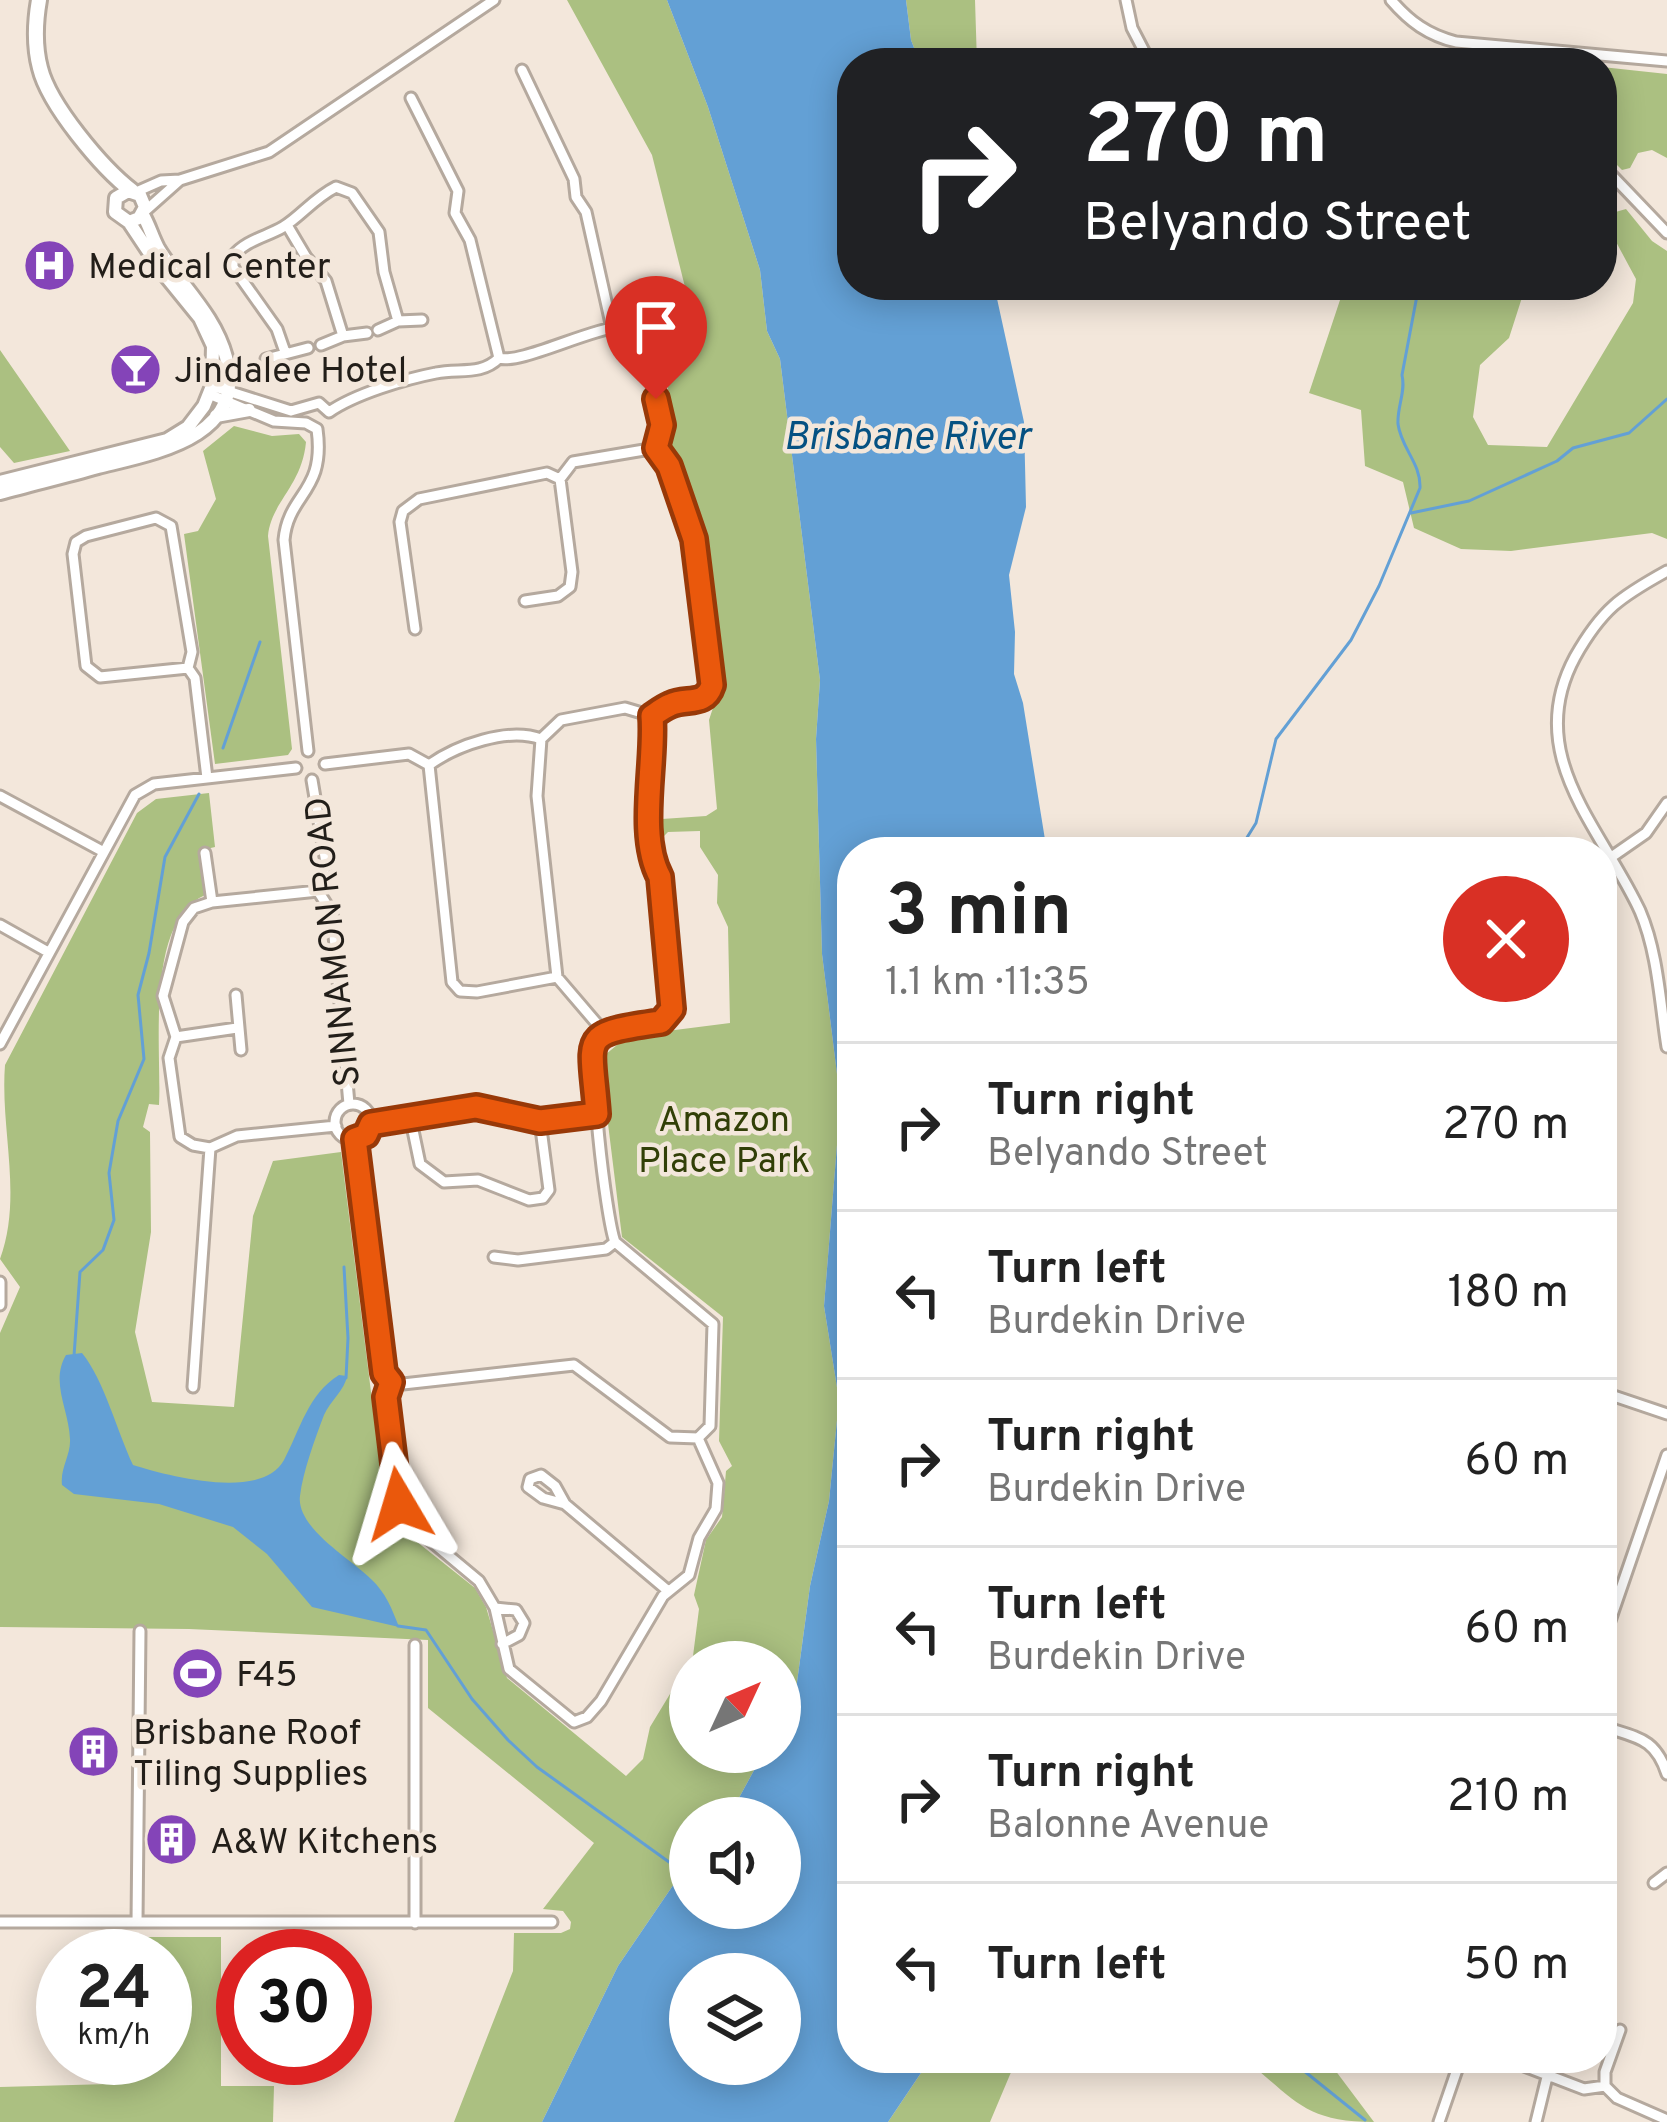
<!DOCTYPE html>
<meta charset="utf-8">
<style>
:root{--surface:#fff;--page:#f2f2f2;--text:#222;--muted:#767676;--line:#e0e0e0}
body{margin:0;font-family:Overpass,sans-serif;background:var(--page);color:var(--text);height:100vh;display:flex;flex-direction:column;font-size:45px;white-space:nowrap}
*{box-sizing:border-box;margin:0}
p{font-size:39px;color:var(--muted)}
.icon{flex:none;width:66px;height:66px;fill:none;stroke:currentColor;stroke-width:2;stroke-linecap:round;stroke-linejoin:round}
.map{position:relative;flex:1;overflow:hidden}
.sheet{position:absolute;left:837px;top:837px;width:780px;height:1236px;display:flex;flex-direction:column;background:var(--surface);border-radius:48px;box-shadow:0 6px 30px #0003}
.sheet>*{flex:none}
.top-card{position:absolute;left:837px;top:48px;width:780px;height:252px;border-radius:48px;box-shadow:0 6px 30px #0003;background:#202124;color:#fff;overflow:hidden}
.needle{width:78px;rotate:46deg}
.tools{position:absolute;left:669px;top:1641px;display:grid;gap:24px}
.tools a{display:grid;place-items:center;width:132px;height:132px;border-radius:50%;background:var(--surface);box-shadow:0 6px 30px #0003;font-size:60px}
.speed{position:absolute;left:36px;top:1929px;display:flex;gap:24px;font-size:60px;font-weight:700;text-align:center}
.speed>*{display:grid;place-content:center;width:156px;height:156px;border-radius:50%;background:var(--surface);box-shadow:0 6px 30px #0003;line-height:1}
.speed small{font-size:30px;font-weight:400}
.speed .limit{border:18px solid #d22;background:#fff;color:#111}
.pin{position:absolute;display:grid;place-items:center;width:102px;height:102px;color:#fff;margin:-123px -51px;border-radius:50% 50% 50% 0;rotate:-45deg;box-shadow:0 0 12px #0007}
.pin .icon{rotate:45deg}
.me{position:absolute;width:132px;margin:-66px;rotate:353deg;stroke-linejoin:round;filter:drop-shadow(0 0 9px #0008)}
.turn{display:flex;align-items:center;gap:42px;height:252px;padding:0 48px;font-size:54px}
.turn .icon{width:156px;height:156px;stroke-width:2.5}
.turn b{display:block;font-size:84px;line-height:102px}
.round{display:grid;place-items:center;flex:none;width:126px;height:126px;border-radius:63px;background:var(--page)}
.headline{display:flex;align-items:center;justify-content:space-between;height:204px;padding:0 48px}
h1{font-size:72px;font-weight:700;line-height:90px}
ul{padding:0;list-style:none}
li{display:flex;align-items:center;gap:36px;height:168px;padding:0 48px;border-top:3px solid var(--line)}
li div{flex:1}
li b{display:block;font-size:45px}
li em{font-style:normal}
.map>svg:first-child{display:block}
</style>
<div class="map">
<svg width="1667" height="2122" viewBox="0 0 1667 2122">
<rect width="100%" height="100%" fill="#f3e7db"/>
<path fill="#abc081" d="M567 0H667L708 107 760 270 767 331 780 359 820 680 816 739 822 954 837 1074V1145L824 1306 839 1400 829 1501 810 1586 795 1697 780 1724V1662H690V1752H764L728 1818H690V1862H670L678 1878 618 1966 542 2122H454L513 1971 514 1933H561L570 1929 571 1922 563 1911 543 1909 594 1843 428 1708V1640L189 1629 0 1627V1333L20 1287 0 1259C23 1196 0 1130 5 1065L137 813 156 799 209 793 215 847 198 851 205 895C144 922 162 1050 159 1105L149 1104 143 1127 150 1132 151 1232 135 1332 152 1402 234 1407 253 1216 273 1161 341 1152 385 1504 407 1534 475 1588 486 1607 507 1678 626 1776 643 1759 650 1727 693 1656 699 1609 694 1595 706 1540 722 1517 726 1471 732 1466 719 1441 723 1317 622 1237 600 1059 628 1036 730 1023 728 927 717 903 718 875 700 847V831L668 832 663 837 662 819 706 816 717 809 709 720 723 677 716 612 703 521 680 461 667 443 673 420 667 383 673 338 664 325 639 311 687 295 652 155Z
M906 0H975L977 63H920L911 40Z
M1602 67 1667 74V158L1652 150 1638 153 1630 168 1622 170 1602 150Z
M1626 209 1652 241 1667 251V539L1652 533 1511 551 1461 549 1414 528 1403 482 1365 466 1361 410 1309 393 1345 285H1526L1509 338 1480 365 1473 417 1488 445 1547 447 1633 303 1636 279 1608 227 1612 213Z
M0 350 70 451 14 463 0 447Z
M234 426 272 436 299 434 306 442C302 486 271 502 268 536L292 749 288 755 215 764 184 534 198 531 216 499 203 451Z
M110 1937H221V2086H274L273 2122H0V2087L109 2084 110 2058H165V1956H110Z
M931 2058H1017L990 2122H888Z
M1243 2058H1326L1374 2122C1303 2122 1295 2099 1243 2058Z"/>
<path fill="#63a0d5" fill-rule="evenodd" d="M667 0H906L911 40 920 63H852V285H994L1024 422 1026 507 1009 575 1015 632 1014 674 1023 703 1047 852H852V2058H931L888 2122H542L618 1966 678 1878 669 1862H690V1908H780V1818H728L764 1752H780V1724L795 1697 810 1586 829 1501 839 1400 824 1306 837 1145V1074L822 954 816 739 820 680 780 359 767 331 760 270 708 107ZM690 1974H780V2064H690Z
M82 1353C104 1380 117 1431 133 1465 168 1476 262 1501 284 1460 300 1430 308 1394 339 1375L347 1376C345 1390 330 1401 324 1415 315 1439 303 1471 300 1496 296 1528 351 1559 371 1579 386 1593 392 1609 399 1627L312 1607 267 1554 233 1527 159 1504 74 1494 62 1485C60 1468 71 1455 70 1439 69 1410 50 1382 66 1355Z"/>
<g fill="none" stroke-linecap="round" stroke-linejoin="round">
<path stroke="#63a0d5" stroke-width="3" d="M1411 513 1469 501 1557 461 1573 448 1629 433 1667 399
M223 748 260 642
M1238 852 1256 823 1276 739 1351 640 1379 586 1420 488C1421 463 1401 448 1398 424 1397 406 1406 392 1402 375L1419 285
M344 1267 348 1338 346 1378
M74 1356 80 1272 103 1250 114 1220 109 1173 118 1121 144 1059 138 995 149 953 165 857 199 794
M398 1626 426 1630 472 1699 508 1740 537 1767 669 1862
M1288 2058 1365 2120"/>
<defs>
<path id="minor" d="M1126 0 1132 28 1145 53
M1391 0C1410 22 1428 35 1456 42L1667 61
M522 70 574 179 576 197 586 212 612 328
M411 98 458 191 455 213 470 240 499 358
M1602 165 1667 233
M136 192 161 181 180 180 269 152 494 0
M144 212 180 180
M287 225 306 257 326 281 343 336
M378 330 398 321 422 320
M321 345 343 336 367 333
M285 352 277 329 233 267V256C246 240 266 237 283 227 301 216 314 198 336 187L352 193 379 232 384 272 398 321
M266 359 308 348
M212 386 291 411 319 403 329 412
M209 394 274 421 306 423 317 429
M1667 571C1620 597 1602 609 1575 657 1522 755 1601 827 1640 911 1658 953 1660 1003 1667 1047
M525 601 558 596 570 587 572 572 560 479 573 462 656 448
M415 629 400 522 403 511 419 499 547 473 560 479
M188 668 100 677 86 666 73 554 76 542 86 536 156 518 171 526 192 652 188 668 195 678 207 778
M308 751 284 540C288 493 326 493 317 429
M325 764 409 754 429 765C457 745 508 727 541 739L561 720 625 708 652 716C658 712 663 708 670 705 687 697 705 707 712 685L694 539 669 466 656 448C658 439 663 431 662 421 660 408 653 397 655 383 657 374 662 365 663 356 669 280 532 368 499 358 481 376 458 368 436 373 405 379 355 394 329 412
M429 765 452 982 460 991 477 992 557 977 537 796 541 739
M312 780 326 863 318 891 332 913 349 1104
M0 796 102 851
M205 853 212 902
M1610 858 1646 833 1667 803
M318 891 212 902 194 908 183 922 163 996 176 1037 169 1058 180 1137 193 1145 210 1148 237 1136 336 1126
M0 925 48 952
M557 977 604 1032
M236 995 241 1050
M176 1037 237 1028
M0 1044 135 795 154 784 296 768
M335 1122a18 18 0 1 1 36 0a18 18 0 1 1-36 0Z
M410 1116 420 1164 444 1182 478 1180 529 1200 543 1198 549 1190 540 1121
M371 1124 475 1107 540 1121 597 1114
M355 1139 384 1373 391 1382 386 1397 401 1516 479 1581 495 1608 509 1669 574 1722 587 1717 601 1701 663 1596 689 1575 699 1538 716 1509 718 1483 698 1438
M494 1257 518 1260 606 1249 615 1242
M0 1282V1305
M391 1382 403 1384 574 1365 670 1437 698 1438 710 1426 713 1324 615 1242C606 1219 586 1051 598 1037 611 1023 642 1024 661 1022L672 1009 660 877C637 834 656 763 652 716
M193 1387 210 1148
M1602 1392 1667 1414
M565 1504 543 1498 528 1487 530 1479 541 1475 555 1486 565 1504 667 1590
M495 1608 516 1610 524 1623 519 1635 502 1644
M1602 1644 1667 1455
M1602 1726C1637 1738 1655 1737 1667 1774
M1654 1883 1667 1873
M0 1922H552
M137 1922 140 1631
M415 1923V1645
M1503 2058 1584 2089 1605 2086
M1605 2086 1617 2098 1667 2120
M1605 2086V2072L1620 2030
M1439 2122 1461 2058
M1536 2122 1548 2073"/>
<path id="major" d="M216 416 249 410
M0 482 167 440 188 427 204 406 212 386 213 346 200 318 161 270 129 222 115 212 116 198 128 191 140 195 145 207 139 218 129 222
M0 493C33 484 66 476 98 467 154 453 248 438 226 357 214 313 180 285 158 248 152 237 149 225 143 215"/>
<path id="highway" d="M39 0C35 23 34 45 40 68 49 105 102 168 132 191"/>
</defs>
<use href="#minor" stroke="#b5a99e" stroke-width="15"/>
<use href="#major" stroke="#b5a99e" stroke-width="18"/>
<use href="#highway" stroke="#b5a99e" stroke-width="20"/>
<use href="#minor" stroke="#fff" stroke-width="9"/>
<use href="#major" stroke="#fff" stroke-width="12"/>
<use href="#highway" stroke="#fff" stroke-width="14"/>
</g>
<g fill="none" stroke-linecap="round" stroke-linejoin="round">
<defs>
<path id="route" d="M399 1504 386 1397 391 1382 384 1373 355 1139 366 1135 371 1124 476 1107 540 1121 597 1114C591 1034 577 1034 661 1022L672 1009 660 877C637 835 656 762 652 716 658 712 663 708 670 705 687 697 705 707 712 685L694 539 669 466 656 448 662 425 656 399"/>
</defs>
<use href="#route" stroke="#983908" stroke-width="30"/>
<use href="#route" stroke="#ea580c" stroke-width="21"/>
</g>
<defs>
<symbol id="hospital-disc" viewBox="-11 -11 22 22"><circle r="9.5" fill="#8444b8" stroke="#f3e7db"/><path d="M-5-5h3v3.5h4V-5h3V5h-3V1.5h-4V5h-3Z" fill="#fff"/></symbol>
<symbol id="bar-disc" viewBox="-11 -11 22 22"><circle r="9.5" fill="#8444b8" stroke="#f3e7db"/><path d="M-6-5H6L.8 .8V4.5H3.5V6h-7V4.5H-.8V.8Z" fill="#fff"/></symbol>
<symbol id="stadium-disc" viewBox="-11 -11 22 22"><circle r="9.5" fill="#8444b8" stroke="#f3e7db"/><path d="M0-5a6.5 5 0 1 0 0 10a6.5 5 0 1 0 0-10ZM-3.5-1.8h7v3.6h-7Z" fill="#fff"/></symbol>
<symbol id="building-disc" viewBox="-11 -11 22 22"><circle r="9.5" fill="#8444b8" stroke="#f3e7db"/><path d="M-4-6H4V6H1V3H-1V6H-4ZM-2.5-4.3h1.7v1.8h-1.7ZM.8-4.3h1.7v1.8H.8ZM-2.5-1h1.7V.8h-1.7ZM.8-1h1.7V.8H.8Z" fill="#fff"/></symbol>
</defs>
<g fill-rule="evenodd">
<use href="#hospital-disc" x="20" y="236" width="59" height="59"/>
<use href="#bar-disc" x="106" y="340" width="59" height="59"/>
<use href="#stadium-disc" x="168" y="1644" width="59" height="59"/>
<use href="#building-disc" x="64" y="1722" width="59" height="59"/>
<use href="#building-disc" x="142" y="1810" width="59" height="59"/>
</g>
<g text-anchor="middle" stroke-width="9" stroke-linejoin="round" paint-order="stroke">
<g font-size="36" fill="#221e19" stroke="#f3e7db" text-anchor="start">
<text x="88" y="278">Medical Center</text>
<text x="174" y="382">Jindalee Hotel</text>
<text x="236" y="1686">F45</text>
<text x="133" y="1744">Brisbane Roof<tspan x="133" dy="41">Tiling Supplies</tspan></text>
<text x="210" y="1853">A&amp;W Kitchens</text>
</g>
<g font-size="36" fill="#221e19" stroke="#f3e7db">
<text transform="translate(331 942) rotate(-96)" y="13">SINNAMON ROAD</text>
</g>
<g font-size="36" fill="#313f07" stroke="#f3e7db">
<text x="724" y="1131">Amazon<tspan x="724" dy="41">Place Park</tspan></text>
</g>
<g font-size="39" font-style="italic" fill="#055182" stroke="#f3e7db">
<text x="907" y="449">Brisbane River</text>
</g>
</g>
</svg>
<div class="tools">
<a><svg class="needle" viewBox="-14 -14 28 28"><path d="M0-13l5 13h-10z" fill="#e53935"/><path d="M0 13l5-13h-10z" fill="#767676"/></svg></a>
<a><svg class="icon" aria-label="sound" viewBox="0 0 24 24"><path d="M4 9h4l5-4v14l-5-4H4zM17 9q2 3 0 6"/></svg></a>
<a><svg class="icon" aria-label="layers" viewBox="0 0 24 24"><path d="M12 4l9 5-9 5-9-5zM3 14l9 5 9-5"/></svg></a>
</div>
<div class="speed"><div>24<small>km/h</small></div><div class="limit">30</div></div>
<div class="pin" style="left:656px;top:399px;background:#d93025"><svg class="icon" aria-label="arrive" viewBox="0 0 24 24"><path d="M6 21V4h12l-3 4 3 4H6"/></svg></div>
<svg class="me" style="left:399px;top:1504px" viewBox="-20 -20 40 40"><path d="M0-17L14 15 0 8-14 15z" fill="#ea580c" stroke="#fff" stroke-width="4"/></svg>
<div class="top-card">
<div class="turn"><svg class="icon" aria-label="right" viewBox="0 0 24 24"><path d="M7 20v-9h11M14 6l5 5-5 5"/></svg><div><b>270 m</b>Belyando Street</div></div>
</div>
<section class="sheet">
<div class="headline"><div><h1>3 min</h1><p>1.1 km · 11:35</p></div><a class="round" style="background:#d93025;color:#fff"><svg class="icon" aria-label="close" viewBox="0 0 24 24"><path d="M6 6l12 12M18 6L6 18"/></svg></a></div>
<ul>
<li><svg class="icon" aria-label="right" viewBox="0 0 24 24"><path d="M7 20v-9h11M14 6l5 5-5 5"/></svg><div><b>Turn right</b><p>Belyando Street</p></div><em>270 m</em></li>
<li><svg class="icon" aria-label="left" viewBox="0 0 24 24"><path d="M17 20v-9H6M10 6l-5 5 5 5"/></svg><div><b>Turn left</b><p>Burdekin Drive</p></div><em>180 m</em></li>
<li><svg class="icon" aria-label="right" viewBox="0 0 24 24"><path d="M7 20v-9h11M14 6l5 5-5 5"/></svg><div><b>Turn right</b><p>Burdekin Drive</p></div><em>60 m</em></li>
<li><svg class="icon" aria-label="left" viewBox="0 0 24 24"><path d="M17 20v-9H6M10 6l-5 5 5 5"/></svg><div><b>Turn left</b><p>Burdekin Drive</p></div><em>60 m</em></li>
<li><svg class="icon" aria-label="right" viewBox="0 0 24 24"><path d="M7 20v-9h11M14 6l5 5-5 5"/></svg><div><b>Turn right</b><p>Balonne Avenue</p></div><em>210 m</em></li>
<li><svg class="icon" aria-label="left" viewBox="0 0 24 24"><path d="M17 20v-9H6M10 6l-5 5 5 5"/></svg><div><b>Turn left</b></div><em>50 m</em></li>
</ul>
</section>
</div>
